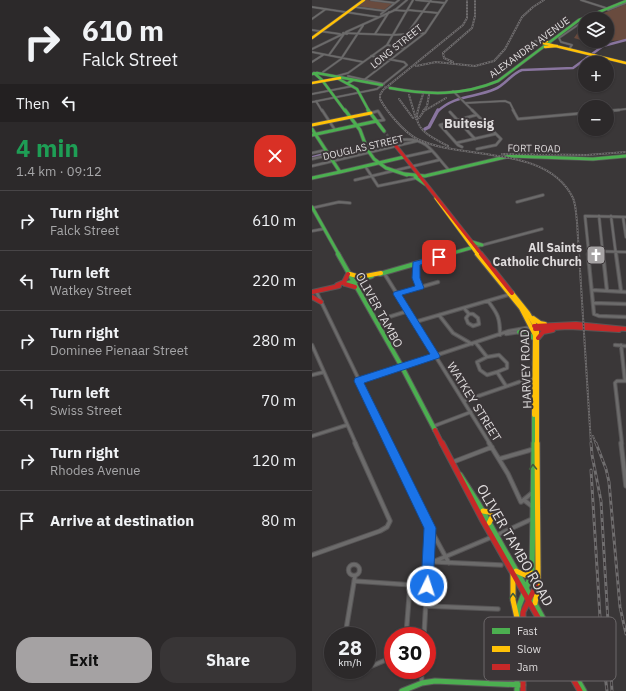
<!DOCTYPE html>
<meta charset="utf-8">
<style>
:root{--surface:#2c292a;--page:#383536;--text:#f1f3f6;--muted:#a6a6a8;--line:#484547;--accent:#a5a2a3}
body{margin:0;font-family:"IBM Plex Sans",sans-serif;background:var(--page);color:var(--text);height:100vh;display:flex;flex-direction:column;font-size:15px;white-space:nowrap}
*{box-sizing:border-box;margin:0}
p{font-size:13px;color:var(--muted)}
.icon{flex:none;width:22px;height:22px;fill:none;stroke:currentColor;stroke-width:2;stroke-linecap:round;stroke-linejoin:round}
.map{position:relative;flex:1;overflow:hidden}
.drawer{display:flex;flex-direction:column;background:var(--surface);width:312px}
.drawer>*{flex:none}
.top-card{background:#2c292a;color:var(--text);overflow:hidden}
.buttons{position:absolute;left:266px;top:12px;display:grid;gap:8px}
.buttons a{display:grid;place-items:center;width:36px;height:36px;border-radius:50%;background:var(--surface);box-shadow:0 1px 3px #0004,0 0 0 1px var(--line);font-size:20px}
.speed{position:absolute;left:12px;top:627px;display:flex;gap:8px;font-size:20px;font-weight:700;text-align:center}
.speed>*{display:grid;place-content:center;width:52px;height:52px;border-radius:50%;background:var(--surface);box-shadow:0 1px 3px #0004,0 0 0 1px var(--line);line-height:1}
.speed small{font-size:10px;font-weight:400}
.speed .limit{border:6px solid #d22;background:#fff;color:#111}
.pin{position:absolute;display:grid;place-items:center;width:34px;height:34px;color:#fff;margin:-17px;border-radius:8px;box-shadow:0 2px 6px #0006}
.me{position:absolute;width:44px;margin:-22px;rotate:4deg;stroke-linejoin:round;filter:drop-shadow(0 0 3px #0008)}
.turn{display:flex;align-items:center;gap:14px;height:84px;padding:0 16px;font-size:18px}
.turn .icon{width:52px;height:52px;stroke-width:2.5}
.turn b{display:block;font-size:28px;line-height:34px}
.then{display:flex;align-items:center;height:38px;padding:0 16px;background:#0003;gap:8px;font-size:15px}
.round{display:grid;place-items:center;flex:none;width:42px;height:42px;border-radius:16px;background:var(--page)}
.head{display:flex;align-items:center;justify-content:space-between;height:68px;padding:0 16px}
h1{font-size:24px;font-weight:700;line-height:30px;color:#1e9e55}
.button{display:flex;gap:8px;margin-top:auto;padding:8px 16px}
.button a{flex:1;height:46px;border-radius:16px;background:var(--accent);color:#111;font-size:16px;font-weight:700;line-height:46px;text-align:center}
.button a+a{background:var(--page);color:var(--text)}
ul{padding:0;list-style:none}
li{display:flex;align-items:center;gap:12px;height:60px;padding:0 16px;border-top:1px solid var(--line)}
li div{flex:1}
li b{display:block;font-size:15px}
li em{font-style:normal}
main{display:flex;flex:1;min-height:0}
.map>svg:first-child{display:block}
</style>
<main>
<section class="drawer">
<div class="top-card">
<div class="turn"><svg class="icon" aria-label="right" viewBox="0 0 24 24"><path d="M7 20v-9h11M14 6l5 5-5 5"/></svg><div><b>610 m</b>Falck Street</div></div>
<div class="then">Then<svg class="icon" aria-label="left" viewBox="0 0 24 24"><path d="M17 20v-9H6M10 6l-5 5 5 5"/></svg></div>
</div>
<div class="head"><div><h1>4 min</h1><p>1.4 km · 09:12</p></div><a class="round" style="background:#d93025;color:#fff"><svg class="icon" aria-label="close" viewBox="0 0 24 24"><path d="M6 6l12 12M18 6L6 18"/></svg></a></div>
<ul>
<li><svg class="icon" aria-label="right" viewBox="0 0 24 24"><path d="M7 20v-9h11M14 6l5 5-5 5"/></svg><div><b>Turn right</b><p>Falck Street</p></div><em>610 m</em></li>
<li><svg class="icon" aria-label="left" viewBox="0 0 24 24"><path d="M17 20v-9H6M10 6l-5 5 5 5"/></svg><div><b>Turn left</b><p>Watkey Street</p></div><em>220 m</em></li>
<li><svg class="icon" aria-label="right" viewBox="0 0 24 24"><path d="M7 20v-9h11M14 6l5 5-5 5"/></svg><div><b>Turn right</b><p>Dominee Pienaar Street</p></div><em>280 m</em></li>
<li><svg class="icon" aria-label="left" viewBox="0 0 24 24"><path d="M17 20v-9H6M10 6l-5 5 5 5"/></svg><div><b>Turn left</b><p>Swiss Street</p></div><em>70 m</em></li>
<li><svg class="icon" aria-label="right" viewBox="0 0 24 24"><path d="M7 20v-9h11M14 6l5 5-5 5"/></svg><div><b>Turn right</b><p>Rhodes Avenue</p></div><em>120 m</em></li>
<li><svg class="icon" aria-label="arrive" viewBox="0 0 24 24"><path d="M6 21V4h12l-3 4 3 4H6"/></svg><div><b>Arrive at destination</b></div><em>80 m</em></li>
</ul>
<div class="button"><a>Exit</a><a>Share</a></div>
</section>
<div class="map">
<svg width="314" height="691" viewBox="0 0 314 691">
<rect width="100%" height="100%" fill="#3a3738"/>
<path fill="#694b3e" d="M53 0H56L81 3 72 10 45 6Z
M314 4V40L299 41 288 46 262 38 273 22V41H295V19H277Z"/>
<g fill="none" stroke-linecap="round" stroke-linejoin="round">
<path stroke="#89759f" stroke-width="2" d="M0 157 15 153"/>
<path stroke="#89759f" stroke-width="2.5" d="M126 111C143 95 162 98 183 89 193 85 199 74 210 70L261 68 291 46 314 40"/>
<path stroke="#89759f" stroke-width="3.5" d="M113 129 117 127 126 110"/>
<path stroke="#535051" stroke-width="2.5" stroke-dasharray="2.5 1.5" stroke-linecap="butt" d="M72 131 80 141"/>
<path stroke="#535051" stroke-width="2.5" stroke-dasharray="2.5 1.5" stroke-linecap="butt" d="M68 86 78 88"/>
<defs>
<path id="street-far3" d="M59 0 83 3
M104 0 133 3
M269 0 294 8
M0 7 66 17
M43 7 73 11
M82 10 95 11
M96 10 126 13
M296 10 314 3
M69 14 87 0
M0 19 14 9
M274 19 284 14
M0 30 28 34
M34 32 83 10 95 0
M35 34 31 33 80 35 113 33
M63 34 77 12
M95 34 119 0
M223 41 231 42
M75 45 93 48
M0 49 31 34
M257 49 260 45 249 42 247 38 273 20
M0 52 51 62
M17 55 32 34
M0 62 11 55
M11 72 29 59 52 24
M25 76 36 73 75 45 101 0
M36 76 72 84
M52 80 113 33 135 0
M141 91 161 111
M0 94 41 86
M4 101 10 111
M0 102 65 89 95 65 92 62 59 56
M153 103 193 101 198 103 202 111
M297 111 314 109"/>
<path id="street-far2" d="M10 110 23 130
M160 110 189 139 184 145 165 149
M201 110 206 119 273 113
M295 111 307 110
M138 112 163 139
M59 113 66 111 72 120 65 121
M144 143 183 134
M150 147 146 145 128 125 164 115
M54 148C72 144 97 133 114 145 123 152 129 162 137 170
M0 153 14 150
M18 157 54 149
M92 157 119 151
M0 159 17 155
M0 166 105 141
M53 166 66 186 105 178
M43 180 127 160
M205 202 231 195
M0 208 27 202 38 203
M287 216 291 255
M299 216 304 255
M311 217 314 237
M0 231 11 229
M163 247 230 229
M277 251 314 252
M277 255 273 216 314 217"/>
<path id="street-far1" d="M276 254 282 314 287 316 314 317
M291 254 295 291
M304 254 309 291
M104 263V278L108 288
M72 273 178 444
M280 290 314 292
M4 291 78 444
M85 294 126 282
M176 301C186 314 188 318 188 335
M281 303 314 304
M152 308 157 314
M157 314H161L166 318 167 324 161 326 156 323 154 318Z
M127 315 141 333 160 344
M64 321 96 311
M103 322 199 294
M194 334 221 330
M164 343 175 357 165 362 168 370 175 375 185 372 194 386
M0 345 44 444
M303 345 314 346
M309 345 313 381
M175 357 187 355 195 363V368L185 372
M0 375 12 372
M47 381 197 331 220 327
M152 401 207 382 224 379
M122 426 159 412
M0 436 35 425
M310 444 303 383 305 381H314"/>
<path id="street" d="M77 443 118 528 137 563
M177 443 196 474 209 502 220 493
M309 443 314 486
M187 459 222 449
M141 462 180 447
M212 500 221 507
M185 535 220 519
M0 555 68 531 75 527 78 521 43 443
M124 562 189 565
M116 564 180 537
M36.5 570a5.5 5.5 0 1 1 11 0a5.5 5.5 0 1 1-11 0Z
M42 581 115 586
M114 606 186 609
M33 636 43 576
M94 636 98 585
M112 636 118 528
M55 668 81 657
M28 670 30 674 33 675 48 670
M109 670 110 683"/>
<path id="fast-far3" d="M2 73 10 80 33 111
M0 74 5 73 70 85
M25 78 45 89 57 111
M36 83 41 80
M78 88C116 95 150 96 186 81L267 20 314 1"/>
<path id="fast-far2" d="M33 110 48 130 55 149 62 159 74 168 95 175
M56 110 72 131
M0 129 28 172 0 178
M0 135 65 121
M28 172 92 157
M93 174 113 176 198 156 281 159 314 156
M103 177 113 184
M0 207 27 255
M160 242 170 245
M134 255 162 247"/>
<path id="fast-far1" d="M26 254 90 367 123 430
M68 274 137 254
M33 284 60 276
M207 332 216 334 223 339
M222 444V415"/>
<path id="fast" d="M148 475 166 503 272 691
M210 632 218 624 229 623
M90 691 110 683 123 681 211 685
M205 691V618L207 606 220 573 222 443"/>
<path id="slow-far3" d="M0 38 52 0
M229 41H235
M231 43 314 63
M233 47 245 46
M0 83 28 78"/>
<path id="slow-far2" d="M0 125 59 113
M124 198 166 255"/>
<path id="slow-far1" d="M165 254 209 308 223 335 222 415
M38 274 48 277 69 273
M200 293 216 313 225 329V444
M221 318 228 323 233 324"/>
<path id="slow" d="M225 443 226 567
M171 511 182 513
M177 523 182 513
M204 571 213 575 220 573
M201 574V600L205 618
M223 603 226 588V566"/>
<path id="jam-far2" d="M80 141 170 255"/>
<path id="jam-far1" d="M169 254 200 293
M33 284 43 287
M25 285 32 282 36 274
M0 292 27 286
M0 297 9 302
M222 326 264 324 314 329
M223 329 257 327 307 330
M226 338 231 332 241 330
M123 430 130 444"/>
<path id="jam" d="M130 443 171 521 268 691
M211 691V612L224 586"/>
</defs>
<use href="#street-far3" stroke="#575556" stroke-width="2.5"/>
<use href="#street-far2" stroke="#575556" stroke-width="3.5"/>
<use href="#street-far1" stroke="#575556" stroke-width="4.5"/>
<use href="#street" stroke="#575556" stroke-width="5.5"/>
<use href="#fast-far3" stroke="#575556" stroke-width="3.5"/>
<use href="#fast-far2" stroke="#575556" stroke-width="4.5"/>
<use href="#fast-far1" stroke="#575556" stroke-width="6"/>
<use href="#fast" stroke="#575556" stroke-width="7"/>
<use href="#slow-far3" stroke="#575556" stroke-width="3.5"/>
<use href="#slow-far2" stroke="#575556" stroke-width="4.5"/>
<use href="#slow-far1" stroke="#575556" stroke-width="6"/>
<use href="#slow" stroke="#575556" stroke-width="7"/>
<use href="#jam-far2" stroke="#575556" stroke-width="4.5"/>
<use href="#jam-far1" stroke="#575556" stroke-width="6"/>
<use href="#jam" stroke="#575556" stroke-width="7"/>
<use href="#street-far3" stroke="#6c6b6b" stroke-width="1.5"/>
<use href="#street-far2" stroke="#6c6b6b" stroke-width="2"/>
<use href="#street-far1" stroke="#6c6b6b" stroke-width="2.5"/>
<use href="#street" stroke="#6c6b6b" stroke-width="3.5"/>
<use href="#fast-far3" stroke="#4caf50" stroke-width="2.5"/>
<use href="#fast-far2" stroke="#4caf50" stroke-width="3"/>
<use href="#fast-far1" stroke="#4caf50" stroke-width="4"/>
<use href="#fast" stroke="#4caf50" stroke-width="5"/>
<use href="#slow-far3" stroke="#ffc107" stroke-width="2.5"/>
<use href="#slow-far2" stroke="#ffc107" stroke-width="3"/>
<use href="#slow-far1" stroke="#ffc107" stroke-width="4"/>
<use href="#slow" stroke="#ffc107" stroke-width="5"/>
<use href="#jam-far2" stroke="#c62828" stroke-width="3"/>
<use href="#jam-far1" stroke="#c62828" stroke-width="4"/>
<use href="#jam" stroke="#c62828" stroke-width="5"/>
<defs>
<path id="rail-far1" d="M155 0V18L151 25 71 90 68 95V99C75 112 92 132 105 139 151 161 235 144 261 198 264 205 264 214 265 222L279 444
M141 62 132 58 131 53 160 28 163 16V0
M104 66 124 62 163 66 182 61 193 49 210 17 221 7 232 0
M111 94C109 102 104 111 105 119 107 133 125 140 136 146
M97 95 104 119
M87 99 101 118
M111 111 115 106 117 95
M107 118 112 111 134 98
M190 154 275 155 314 152
M281 436 284 444"/>
<path id="rail" d="M279 443 280 455 289 501 300 691
M284 443 294 469 297 482 308 607 314 634
M279 470 290 650 295 691"/>
</defs>
<use href="#rail-far1" stroke="#706e6f" stroke-width="2"/>
<use href="#rail" stroke="#706e6f" stroke-width="3"/>
<use href="#rail-far1" stroke="#3b3638" stroke-width="1" stroke-dasharray="1.5" stroke-linecap="butt"/>
<use href="#rail" stroke="#3b3638" stroke-width="1.5" stroke-dasharray="4" stroke-linecap="butt"/>
</g>
<defs><path id="oneway-chevron" d="M-2-3.5L2.5 0L-2 3.5" fill="none" stroke-width="1.6" stroke-linecap="round" stroke-linejoin="round"/></defs>
<g stroke="#405a3f">
<use href="#oneway-chevron" transform="translate(221 467) rotate(-91)"/>
<use href="#oneway-chevron" transform="translate(201 596) rotate(-92)"/>
</g>
<path fill="#1a73e8" stroke="#114b97" d="M127 255H130V259L108 265V278L112 288 111 289 90 295 128 356 127 358 52 383 124 528 121 586 119 590 115 592 110 590 109 586 112 528 42 381 43 378 118 354 81 294 82 292 103 286 100 278 101 262Z"/>
<defs>
<symbol id="church-square" viewBox="-11 -11 22 22"><rect x="-9" y="-9" width="18" height="18" rx="4" fill="#a5a2a3" stroke="#3b3638"/><path d="M-1.2-6h2.4v3.5h3.3v2.4h-3.3V6h-2.4V-.1h-3.3v-2.4h3.3Z" fill="#fff"/></symbol>
</defs>
<g fill-rule="evenodd">
<use href="#church-square" x="273" y="244" width="22" height="22"/>
</g>
<g text-anchor="middle" stroke-width="4" stroke-linejoin="round" paint-order="stroke">
<g font-size="10" fill="#dfdcdd" stroke="#3b3638">
<text transform="translate(84 46) rotate(-39)" y="4">LONG STREET</text>
<text transform="translate(217 47) rotate(-36)" y="4">ALEXANDRA AVENUE</text>
<text transform="translate(51 147) rotate(-13)" y="4">DOUGLAS STREET</text>
<text transform="translate(222 148) rotate(1)" y="4">FORT ROAD</text>
</g>
<g font-size="12" font-weight="bold" fill="#dfdcdd" stroke="#3b3638" text-anchor="end">
<text x="270" y="252">All Saints<tspan x="270" dy="14">Catholic Church</tspan></text>
</g>
<g font-size="12" fill="#dfdcdd" stroke="#3b3638">
<text transform="translate(67 310) rotate(61)" y="4">OLIVER TAMBO</text>
<text transform="translate(214 369) rotate(-92)" y="4">HARVEY ROAD</text>
<text transform="translate(162 402) rotate(58)" y="4">WATKEY STREET</text>
</g>
<g font-size="13" font-weight="bold" fill="#dfdcdd" stroke="#3b3638">
<text x="157" y="128">Buitesig</text>
</g>
<g font-size="14" fill="#dfdcdd" stroke="#3b3638">
<text transform="translate(203 545) rotate(60)" y="5">OLIVER TAMBO ROAD</text>
</g>
</g>
<rect x="172" y="617" width="132" height="64" rx="6" fill="#3b3638" stroke="#6c686a" stroke-width="1"/>
<rect x="180" y="628" width="18" height="6" fill="#4caf50"/>
<rect x="180" y="646" width="18" height="6" fill="#ffc107"/>
<rect x="180" y="664" width="18" height="6" fill="#c62828"/>
<g font-size="11" fill="#dfdcdd">
<text x="205" y="635">Fast</text>
<text x="205" y="653">Slow</text>
<text x="205" y="671">Jam</text>
</g>
</svg>
<div class="buttons">
<a><svg class="icon" aria-label="layers" viewBox="0 0 24 24"><path d="M12 4l9 5-9 5-9-5zM3 14l9 5 9-5"/></svg></a>
<a>+</a>
<a>−</a>
</div>
<div class="speed"><div>28<small>km/h</small></div><div class="limit">30</div></div>
<div class="pin" style="left:127px;top:257px;background:#d93025"><svg class="icon" aria-label="arrive" viewBox="0 0 24 24"><path d="M6 21V4h12l-3 4 3 4H6"/></svg></div>
<svg class="me" style="left:115px;top:586px" viewBox="-20 -20 40 40"><circle r="17" fill="#1a73e8" stroke="#fff" stroke-width="3"/><path d="M0-11L8 9 0 5-8 9z" fill="#fff"/></svg>
</div>
</main>
